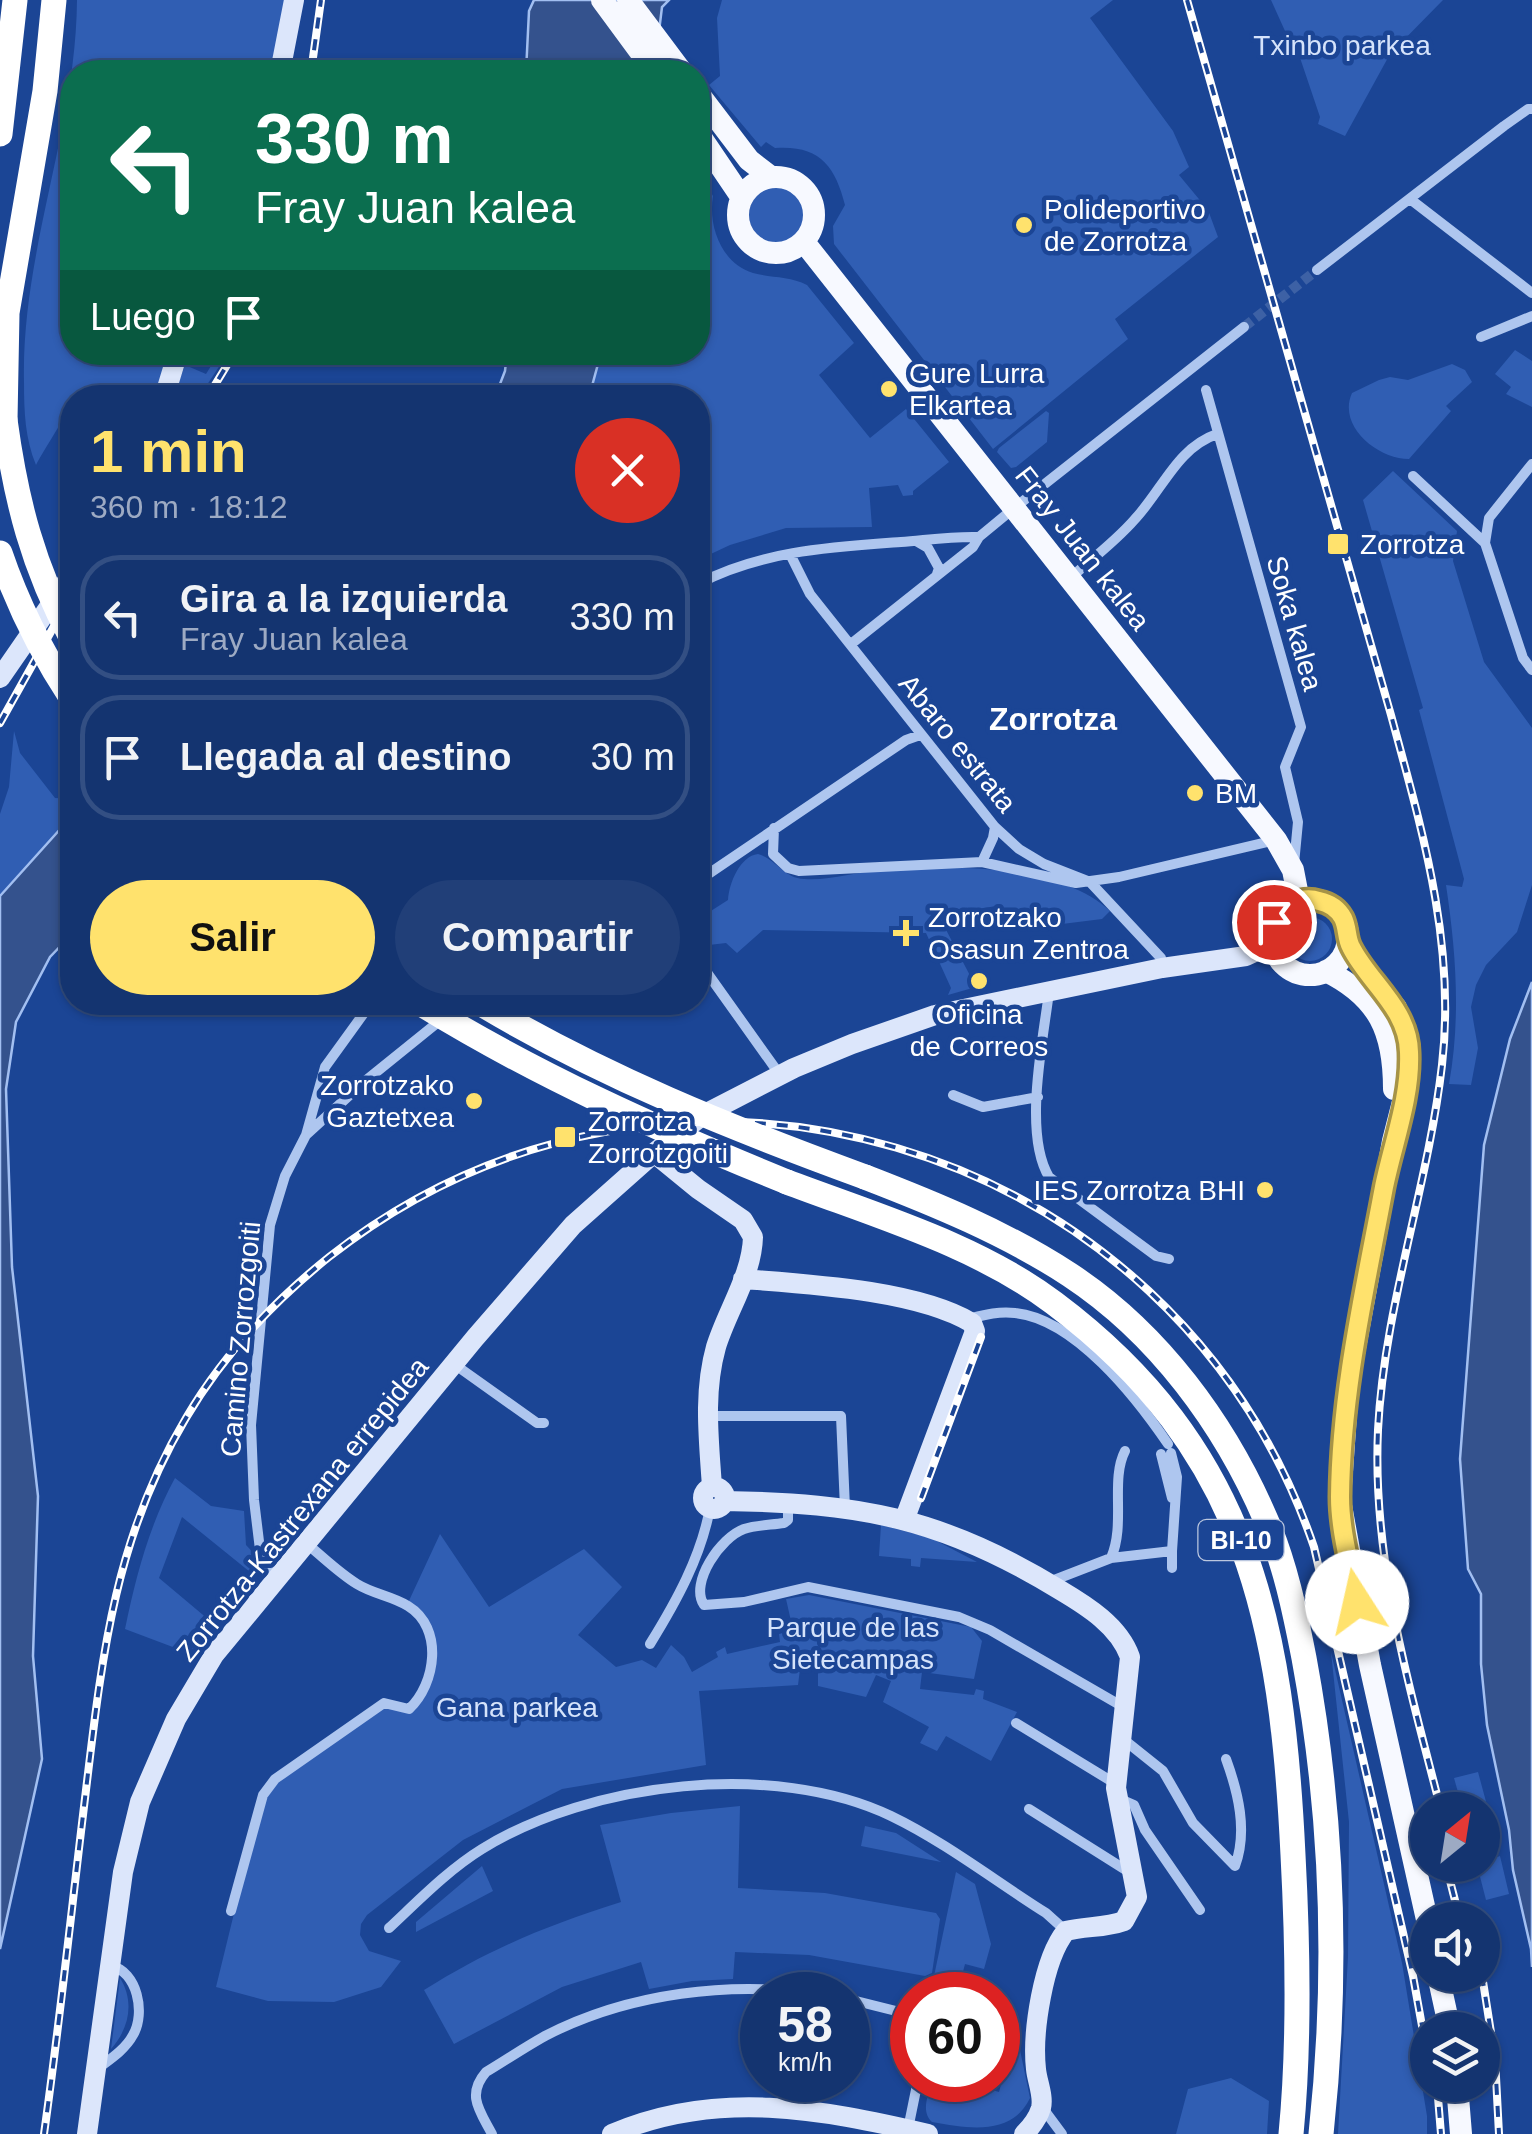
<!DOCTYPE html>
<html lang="es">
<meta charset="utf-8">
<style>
:root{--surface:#143470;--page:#213f78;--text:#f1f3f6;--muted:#9daac3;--line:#334f83;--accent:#ffe26d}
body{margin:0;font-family:Arial,sans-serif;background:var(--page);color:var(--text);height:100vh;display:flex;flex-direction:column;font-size:38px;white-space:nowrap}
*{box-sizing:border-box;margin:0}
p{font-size:32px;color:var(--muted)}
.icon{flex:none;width:55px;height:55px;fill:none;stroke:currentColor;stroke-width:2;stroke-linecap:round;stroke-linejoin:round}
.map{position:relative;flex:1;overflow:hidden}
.panel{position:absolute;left:60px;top:385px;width:650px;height:630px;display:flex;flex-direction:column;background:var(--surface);border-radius:40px;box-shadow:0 2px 8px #0004,0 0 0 2px var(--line)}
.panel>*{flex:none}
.guide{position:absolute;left:60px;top:60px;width:650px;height:305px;border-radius:40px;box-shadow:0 2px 8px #0004,0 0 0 2px var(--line);background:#0b6e4f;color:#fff;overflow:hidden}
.needle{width:65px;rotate:30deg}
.controls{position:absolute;left:1410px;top:1792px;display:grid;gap:20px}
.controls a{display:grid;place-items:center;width:90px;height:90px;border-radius:50%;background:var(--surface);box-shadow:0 2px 8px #0004,0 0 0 2px var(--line);font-size:50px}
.speed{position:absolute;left:740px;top:1972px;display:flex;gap:20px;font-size:50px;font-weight:700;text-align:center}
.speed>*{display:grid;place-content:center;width:130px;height:130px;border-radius:50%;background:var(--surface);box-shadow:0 2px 8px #0004,0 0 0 2px var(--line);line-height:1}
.speed small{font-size:25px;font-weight:400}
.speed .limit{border:15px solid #d22;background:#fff;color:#111}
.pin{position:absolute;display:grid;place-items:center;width:85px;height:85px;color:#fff;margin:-42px;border:5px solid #fff;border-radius:50%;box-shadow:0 2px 10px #0007}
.me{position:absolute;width:110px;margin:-55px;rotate:350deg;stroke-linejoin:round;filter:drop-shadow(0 0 8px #0008)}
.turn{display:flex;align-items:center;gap:35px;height:210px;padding:0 30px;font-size:45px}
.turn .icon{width:130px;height:130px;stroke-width:2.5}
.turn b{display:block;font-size:70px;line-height:85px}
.then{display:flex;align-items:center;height:95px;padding:0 30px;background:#0003;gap:20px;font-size:38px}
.round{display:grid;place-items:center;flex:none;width:105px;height:105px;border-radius:52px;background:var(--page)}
.summary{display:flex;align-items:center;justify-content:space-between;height:170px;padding:0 30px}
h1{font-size:60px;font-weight:700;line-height:75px;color:var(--accent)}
.button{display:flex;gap:20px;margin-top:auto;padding:20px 30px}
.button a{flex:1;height:115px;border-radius:60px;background:var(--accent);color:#111;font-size:40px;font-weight:700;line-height:115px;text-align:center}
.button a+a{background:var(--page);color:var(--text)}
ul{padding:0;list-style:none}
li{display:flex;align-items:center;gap:30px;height:125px;margin:0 20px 15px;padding:0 10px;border:5px solid var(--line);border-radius:40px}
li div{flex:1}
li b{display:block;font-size:38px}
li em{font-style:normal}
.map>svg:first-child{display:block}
</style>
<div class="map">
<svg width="1532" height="2134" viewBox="0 0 1532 2134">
<rect width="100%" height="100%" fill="#1b4595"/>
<path fill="#305eb3" d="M77 0H285L273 72H72V352L170 353 157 397 72 398C71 410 44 449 36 465 25 438 24 412 24 382 21 252 76 130 77 0Z
M722 0H1113L1090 18 1173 131 1189 167 1179 175 1208 210 1218 237 1115 319 1128 339 993 449 834 244 833 226 845 205C835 165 819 145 775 148L766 142 761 147 709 85 720 76 717 18Z
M1271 0H1443L1390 54 1345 136 1318 124 1320 117 1294 40 1285 31Z
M698 171 713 196C708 226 721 263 753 273 771 278 790 276 807 285L854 343 819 375 870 438 906 409 949 462 913 491V495L903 496 898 485 869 488 872 527 786 528 730 545 698 560V398L589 397 601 353 698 352Z
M749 215a29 29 0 1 1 58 0a29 29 0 1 1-58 0Z
M1515 350 1532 361V407L1506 394 1511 387 1495 374Z
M219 353H228L199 397 173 398 185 365 206 374Z
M1452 364 1465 370 1472 382 1446 406 1451 411 1409 459C1378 459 1337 426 1352 393L1379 380 1390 377 1408 380Z
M1046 411 1049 413 1047 442 1016 467 1011 468 997 452 999 448Z
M1393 471 1457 531 1453 561 1484 662 1532 728V885L1517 932 1486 965 1476 985 1471 1007 1478 1048 1471 1085 1449 1084C1461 1017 1456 952 1446 885L1462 887 1464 879 1419 710 1423 708 1363 500Z
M14 731 20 753 55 798 72 799V816L0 896V814L9 787Z
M758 854C776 859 784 878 804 879 829 881 856 872 881 870 949 866 1057 862 1110 911L1102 919 1006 931 1001 905 947 915 943 924 976 987 948 995 951 988 926 933 763 930 737 953 726 943 709 945 703 916 728 900C729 883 740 856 758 854Z
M1288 939a22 22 0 1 1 44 0a22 22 0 1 1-44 0Z
M175 1478 211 1506 244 1511 246 1545C256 1555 258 1563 255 1576L182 1517 159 1578 215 1625 194 1655 125 1629C136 1576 149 1526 175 1478Z
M881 1525 931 1538 977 1562 921 1558 920 1567 911 1566V1559L879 1556Z
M440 1534 489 1607 584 1549 622 1587 578 1635 616 1667 642 1660 656 1668 671 1645 684 1657 692 1672 718 1657 716 1652 725 1647 727 1654 780 1642 779 1634 793 1630 786 1599 809 1595 971 1627 982 1641 974 1679 922 1672 920 1689 974 1695 976 1689 984 1691 983 1699 1017 1712 991 1761 946 1736 937 1751 920 1743 929 1727 883 1702 891 1681 876 1675 866 1697 818 1686V1662L801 1661 798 1685 699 1691 706 1765 562 1789 463 1840 367 1915 361 1924 360 1935 369 1951 401 1961 381 1987 334 2002 268 2001 216 1987 263 1795 275 1779 384 1703 408 1709 423 1695 430 1632 407 1605Z
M1331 1652 1402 1963 1427 2116V2134H1338L1348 1957 1349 1822Z
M1478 1772 1488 1809 1463 1810 1454 1778Z
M740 1806 738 1888 825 1893 936 1913 940 1919 932 1973 925 1976 809 1955 735 1952 733 1979 692 1981 649 1989 641 1962 562 1987 454 2044 424 1990C491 1948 546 1926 621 1902L600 1825 671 1813Z
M865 1826 896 1833 941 1862 861 1846Z
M1500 1856 1509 1894 1486 1900 1477 1865Z
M482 1866 493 1891 416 1932V1922Z
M956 1872 975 1884 991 1944 984 1969 965 1964 957 1995H930Z
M120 1978C135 2002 129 2029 111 2049Z
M1011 2048 1020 2050 1030 2098C1013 2134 974 2130 932 2122 920 2111 929 2094 932 2080H976L975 2085 999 2092Z
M1231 2078 1269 2101 1267 2134H1176L1188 2089Z"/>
<path fill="#34528d" stroke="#a2bff1" stroke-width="2.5" d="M534 0H669L662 7 654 72H526L529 11Z
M507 353V352L601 353 589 397H495L505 371Z
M72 816V934L50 957 16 1022 6 1089 12 1267 38 1496 33 1656 42 1759 0 1949V896Z
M1532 982V1967L1531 1949 1513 1870 1509 1830 1487 1725 1481 1664V1594L1468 1569 1460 1459 1484 1145 1510 1039Z"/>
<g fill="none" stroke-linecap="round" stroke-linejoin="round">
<path stroke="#3d61a5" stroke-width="10" stroke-dasharray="10 5" stroke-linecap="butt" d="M1244 327 1317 270"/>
<path stroke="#aec6ef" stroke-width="10" d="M1410 199 1532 293
M1317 270 1504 126 1528 109H1532
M1481 337 1532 316
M1206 390 1301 727 1285 767 1298 822 1294 864
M1413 476 1485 543 1523 658 1532 670
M916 541 928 548 939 568 937 574
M1485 543 1489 518 1532 464
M790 554 810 594 995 827 1019 849 1044 864 1090 882 1161 958 1162 967
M1070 578C1092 559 1116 541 1135 519 1163 489 1177 448 1217 434
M698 584C760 551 832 547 901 542 927 540 953 536 979 537
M851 644 973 547 979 537 1013 509 1244 327
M774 828 773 854 788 868 799 871 982 862 1076 883 1119 877 1276 840
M982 862 993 838 995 827
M698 881 906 740 920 735
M698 960 780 1075
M1049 992C1043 1041 1023 1134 1049 1177L1156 1256 1169 1259
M953 1095 983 1107 1038 1097
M306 1135 364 1082 463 1002
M968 1319C984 1315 998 1311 1015 1313 1075 1319 1136 1397 1168 1444
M454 1364 537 1423H544
M708 1416H841L845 1508
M1161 1454 1172 1498
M788 1503V1520L784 1523C771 1525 756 1525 744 1529 721 1537 689 1583 704 1605L744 1602 808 1587 959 1617 990 1630 1125 1708
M1172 1551V1568
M1111 1558C1126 1524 1110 1480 1125 1451
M278 1577 261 1558 254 1500 251 1425 270 1225 285 1176 306 1135 325 1067 372 1002
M1049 1582 1111 1558 1172 1551 1177 1477 1171 1453
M650 1644C676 1602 701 1557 710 1508
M1016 1723 1116 1784
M1123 1739 1163 1771 1193 1823 1235 1866C1248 1831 1238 1792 1226 1759
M1118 1798 1134 1805 1145 1830 1200 1910
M1029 1809 1129 1872
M231 1911 263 1795 275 1779 384 1703 409 1709C436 1684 444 1628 408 1606 392 1596 373 1594 357 1584 339 1573 323 1557 307 1544
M389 1928C418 1901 448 1870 482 1849 590 1782 774 1760 891 1816 945 1842 995 1881 1046 1913L1066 1931
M848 1999 912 2015
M97 2069C109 2060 125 2050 133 2035 146 2013 137 1971 111 1966
M1042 2107 1062 2134
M908 2129 918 2080
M492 2134C480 2111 466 2095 486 2072 506 2060 525 2047 545 2036 628 1993 732 1980 823 1995"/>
<path stroke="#dce6fb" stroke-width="20" d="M280 72 294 0
M164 398 178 352
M0 678 72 574
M654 1153 698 1189 743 1220 753 1237C752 1275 727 1311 716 1347 703 1393 709 1441 712 1487
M743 1279C807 1284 917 1290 972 1323L975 1331 905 1518
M703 1498a11 11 0 1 1 22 0a11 11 0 1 1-22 0Z
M724 1501C860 1503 943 1518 1060 1590 1087 1606 1119 1626 1130 1657L1116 1788 1137 1897 1124 1921C1105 1928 1085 1926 1066 1931 1043 1959 1032 2033 1036 2069 1037 2081 1044 2096 1041 2108 1038 2118 1031 2127 1024 2134
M87 2134 123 1872 140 1802 176 1719 214 1655 475 1338 573 1225 654 1153 703 1115 794 1068 852 1044 935 1015 1162 968 1246 956 1272 944
M612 2134C717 2089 821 2109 928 2134"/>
<path stroke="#f7f9ff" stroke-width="22" d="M602 0 655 72
M628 0 682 72
M698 93 749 160 771 177
M698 133 742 198
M738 215a38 38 0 1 1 76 0a38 38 0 1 1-76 0Z
M804 242 1276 840 1293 870 1299 901
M1272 937a38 38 0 1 1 76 0a38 38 0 1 1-76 0Z
M1348 942 1358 961 1396 1008 1410 1048 1406 1090 1393 1141 1348 1386 1340 1500 1370 1665 1428 1924
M1326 971C1379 997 1394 1032 1394 1089
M1438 1975 1450 2030
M1457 2085 1461 2134"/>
<path stroke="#fff" stroke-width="25" d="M0 134 15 0
M5 420 7 313 45 91 54 0
M865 1177C935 1204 1006 1233 1070 1275 1158 1333 1225 1424 1266 1520 1285 1563 1295 1612 1304 1658 1333 1814 1338 1977 1321 2134
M787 1182C877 1216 977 1245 1054 1303 1249 1449 1282 1625 1293 1855 1298 1948 1300 2042 1291 2134"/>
<defs>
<path id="rail" d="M1187 0 1391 715C1422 830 1456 943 1442 1065 1428 1187 1384 1307 1378 1430 1372 1560 1409 1685 1441 1810
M311 72 321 0
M207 398 235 352
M0 723 72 594
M921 1498 981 1337
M1446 1865 1460 1920
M1482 1975 1495 2058 1499 2134
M1437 2085 1441 2134
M44 2134C60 2020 72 1905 86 1790 102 1656 115 1537 186 1418 223 1355 273 1302 329 1257 669 989 1174 1137 1314 1547L1413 1976 1428 2059"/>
</defs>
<use href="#rail" stroke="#fff" stroke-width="8"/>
<use href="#rail" stroke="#1b4595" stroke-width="4" stroke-dasharray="11" stroke-linecap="butt"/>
<path stroke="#fff" stroke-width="25" d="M5 420C16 501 33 567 72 639
M0 553C18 606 42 653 72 699
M418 1002C536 1075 659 1130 787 1182
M478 1002C601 1076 731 1128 865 1177"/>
</g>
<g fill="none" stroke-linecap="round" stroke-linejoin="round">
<defs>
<path id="route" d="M1274 922C1284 906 1300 895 1319 901 1329 903 1338 909 1343 918 1348 928 1346 938 1351 947 1369 983 1408 1008 1409 1052 1411 1097 1393 1143 1384 1187 1365 1289 1341 1392 1340 1497 1340 1531 1351 1569 1357 1602"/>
</defs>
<use href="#route" stroke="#a69347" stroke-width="25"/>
<use href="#route" stroke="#ffe26d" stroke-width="18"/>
</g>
<g fill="#ffe26d" stroke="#1b4595" stroke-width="4">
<circle cx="1024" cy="225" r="10"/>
<circle cx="889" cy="389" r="10"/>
<rect x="1326" y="532" width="24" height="24" rx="5"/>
<circle cx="1195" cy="793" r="10"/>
<path d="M901 918h10v10h10v10h-10v10h-10v-10h-10v-10h10z"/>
<circle cx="979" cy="981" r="10"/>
<circle cx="474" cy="1101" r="10"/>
<rect x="553" y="1125" width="24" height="24" rx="5"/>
<circle cx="1265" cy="1190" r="10"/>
</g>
<g text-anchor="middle" stroke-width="9" stroke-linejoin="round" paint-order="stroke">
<rect fill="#1b4595" stroke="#bbc7df" stroke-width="2.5" x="1198.5" y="1520" width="85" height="40" rx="8"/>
<g font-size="25" font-weight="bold" fill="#fff">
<text x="1241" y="1549">BI-10</text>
</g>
<g font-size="28" fill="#d5e3fb" stroke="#1b4595">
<text x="1342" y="55">Txinbo parkea</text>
<text x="853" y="1637">Parque de las<tspan x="853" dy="32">Sietecampas</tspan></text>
<text x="517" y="1717">Gana parkea</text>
</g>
<g font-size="28" fill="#fff" stroke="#1b4595" text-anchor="start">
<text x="1044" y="219">Polideportivo<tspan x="1044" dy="32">de Zorrotza</tspan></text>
<text x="909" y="383">Gure Lurra<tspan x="909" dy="32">Elkartea</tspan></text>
<text x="1360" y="554">Zorrotza</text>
<text x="1215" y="803">BM</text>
<text x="928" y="927">Zorrotzako<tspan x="928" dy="32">Osasun Zentroa</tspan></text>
<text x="979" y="1024" text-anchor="middle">Oficina<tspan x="979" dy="32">de Correos</tspan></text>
<text x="454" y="1095" text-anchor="end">Zorrotzako<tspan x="454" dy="32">Gaztetxea</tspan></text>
<text x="588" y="1131">Zorrotza<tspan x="588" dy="32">Zorrotzgoiti</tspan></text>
<text x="1245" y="1200" text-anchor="end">IES Zorrotza BHI</text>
</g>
<g font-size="28" fill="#fff" stroke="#1b4595">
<text transform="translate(1083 548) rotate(52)" y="10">Fray Juan kalea</text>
<text transform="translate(1295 623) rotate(74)" y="10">Soka kalea</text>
<text transform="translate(958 743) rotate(51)" y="10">Abaro estrata</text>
<text transform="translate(240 1339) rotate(-85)" y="10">Camino Zorrozgoiti</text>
<text transform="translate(302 1509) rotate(-51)" y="10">Zorrotza-Kastrexana errepidea</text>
</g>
<g font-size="32" font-weight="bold" fill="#fff" stroke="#1b4595">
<text x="1053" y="730">Zorrotza</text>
</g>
</g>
</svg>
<div class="controls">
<a><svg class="needle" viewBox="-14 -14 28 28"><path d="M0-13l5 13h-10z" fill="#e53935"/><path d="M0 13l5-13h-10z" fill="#9daac3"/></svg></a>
<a><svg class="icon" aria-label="sound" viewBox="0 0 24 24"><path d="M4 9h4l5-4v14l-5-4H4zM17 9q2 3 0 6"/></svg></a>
<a><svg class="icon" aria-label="layers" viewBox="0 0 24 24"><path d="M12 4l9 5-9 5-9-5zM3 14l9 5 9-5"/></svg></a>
</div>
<div class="speed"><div>58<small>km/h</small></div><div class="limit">60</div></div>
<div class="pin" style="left:1274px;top:922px;background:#d93025"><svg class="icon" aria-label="arrive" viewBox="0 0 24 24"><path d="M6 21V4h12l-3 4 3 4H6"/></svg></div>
<svg class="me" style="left:1357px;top:1602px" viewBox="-20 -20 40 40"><circle r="19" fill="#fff"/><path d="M0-13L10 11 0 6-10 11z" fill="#ffe26d"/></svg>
<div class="guide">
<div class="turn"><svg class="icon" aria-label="left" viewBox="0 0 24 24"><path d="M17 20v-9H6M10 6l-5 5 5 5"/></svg><div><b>330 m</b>Fray Juan kalea</div></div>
<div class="then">Luego<svg class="icon" aria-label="arrive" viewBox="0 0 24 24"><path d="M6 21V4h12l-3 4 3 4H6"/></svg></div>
</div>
<section class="panel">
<div class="summary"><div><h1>1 min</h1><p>360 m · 18:12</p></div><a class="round" style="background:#d93025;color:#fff"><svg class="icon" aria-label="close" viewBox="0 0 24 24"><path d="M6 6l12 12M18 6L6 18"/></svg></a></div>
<ul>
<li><svg class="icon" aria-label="left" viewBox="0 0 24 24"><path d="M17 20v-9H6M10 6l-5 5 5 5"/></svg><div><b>Gira a la izquierda</b><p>Fray Juan kalea</p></div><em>330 m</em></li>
<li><svg class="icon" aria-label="arrive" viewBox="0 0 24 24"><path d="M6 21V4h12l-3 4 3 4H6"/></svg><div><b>Llegada al destino</b></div><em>30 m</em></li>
</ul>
<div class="button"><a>Salir</a><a>Compartir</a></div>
</section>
</div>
